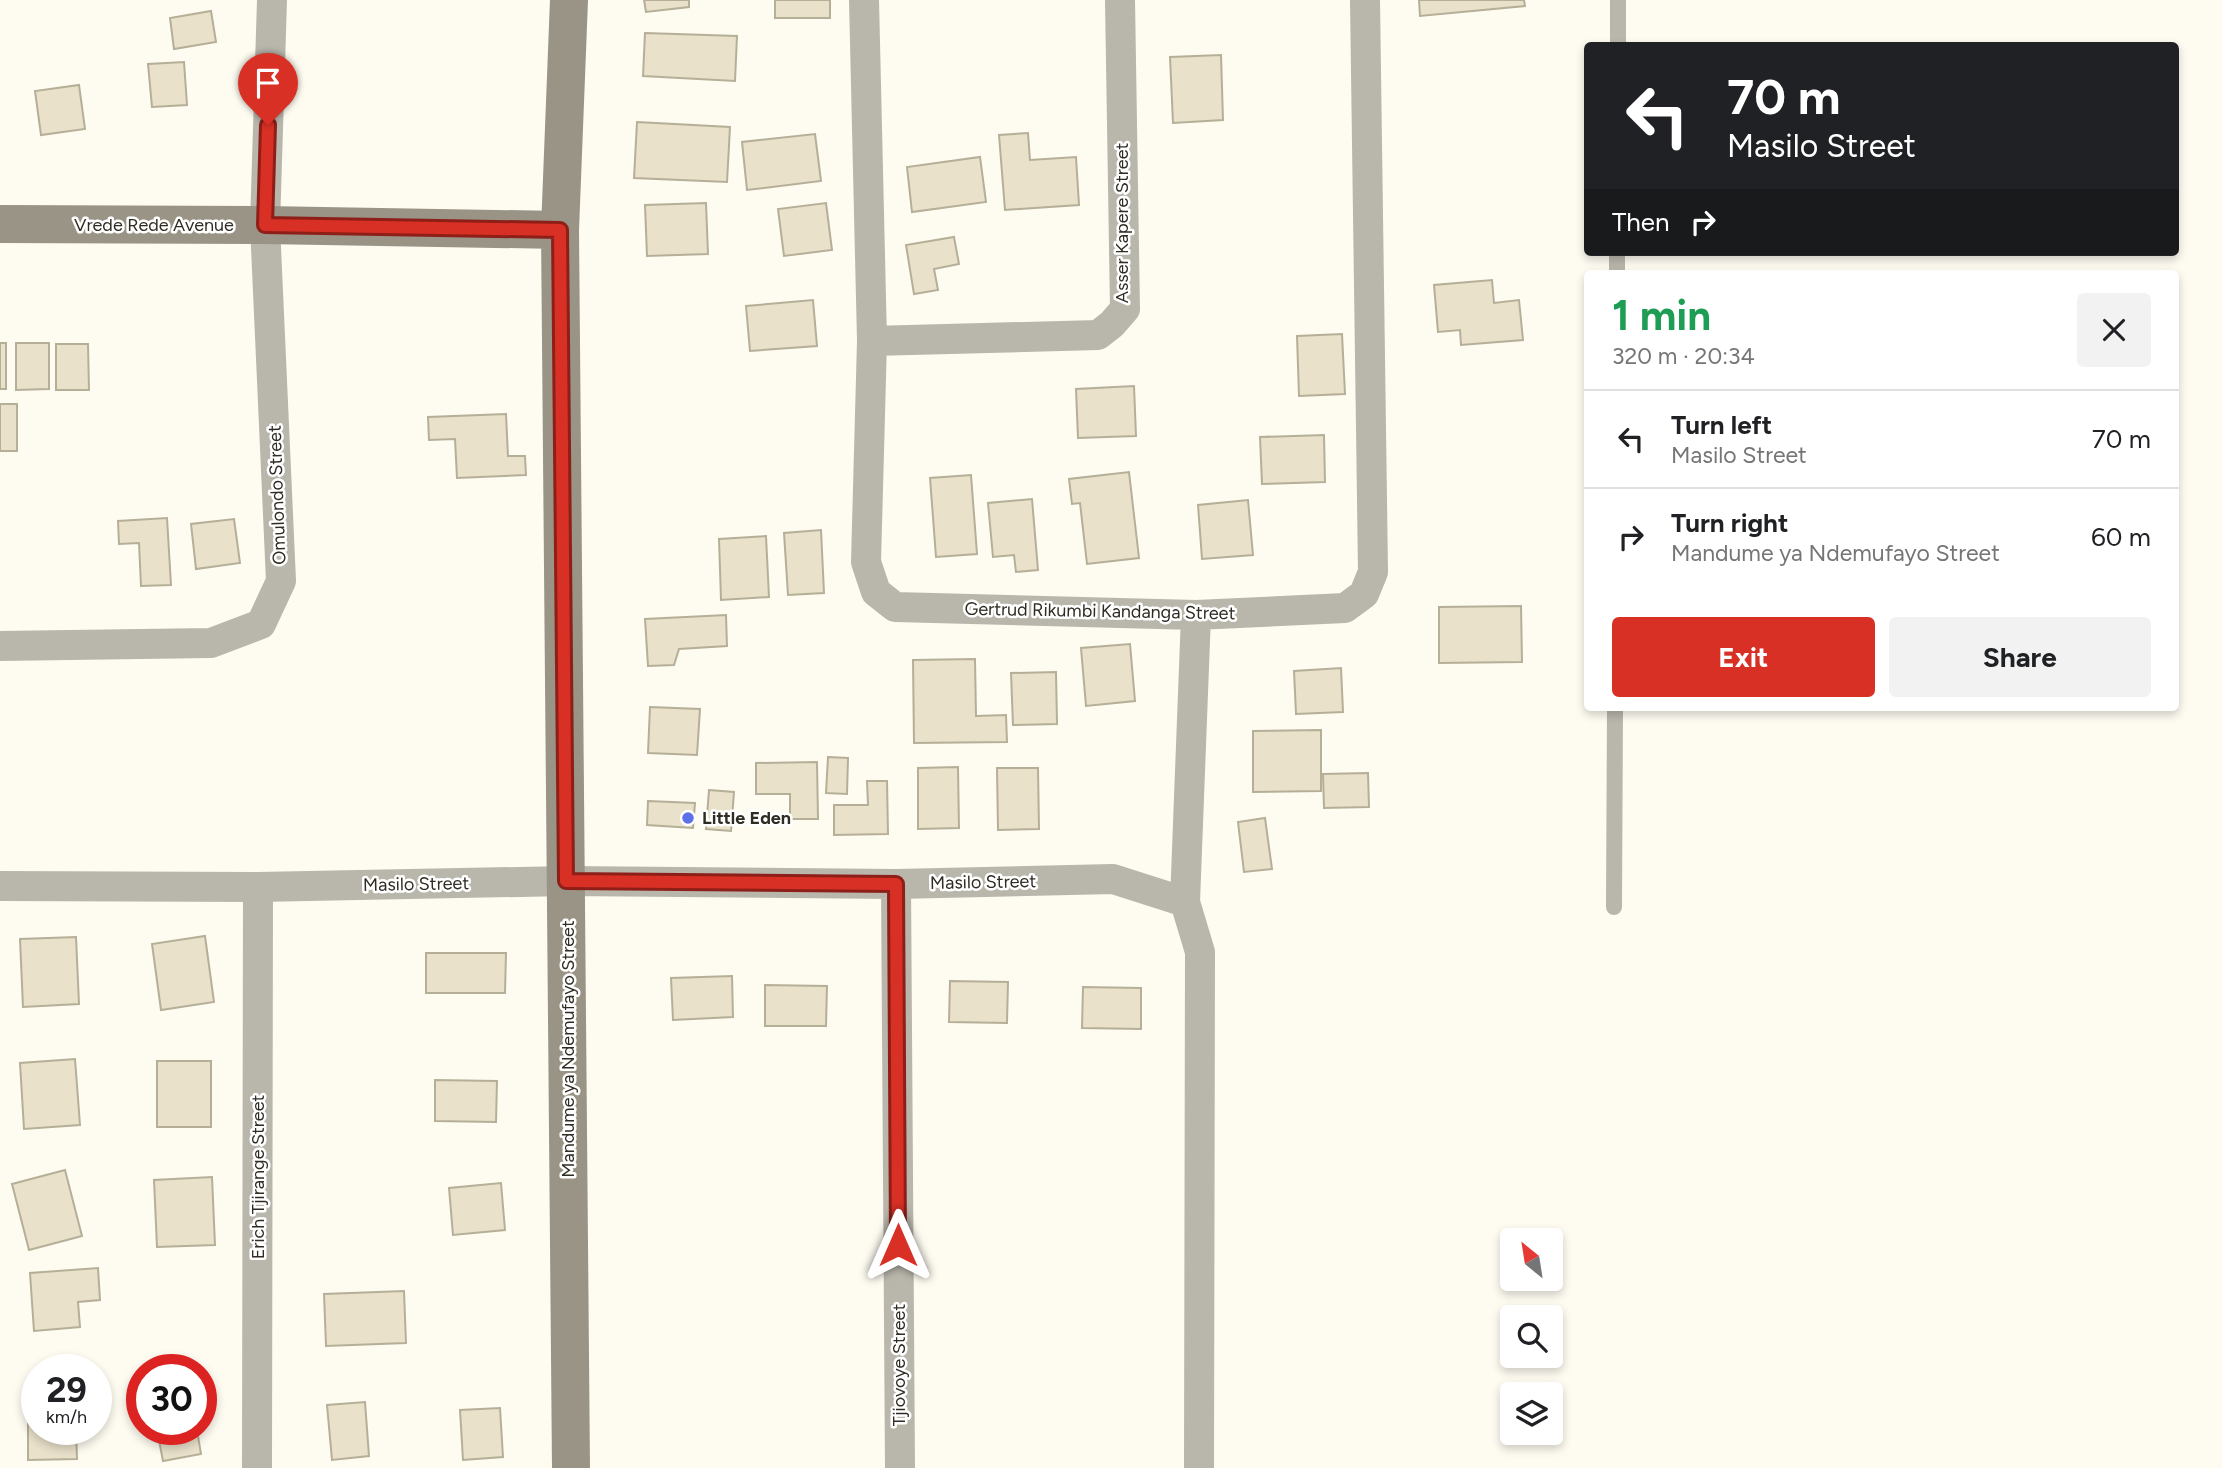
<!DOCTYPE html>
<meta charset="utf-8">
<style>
:root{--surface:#fff;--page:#f2f2f2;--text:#202124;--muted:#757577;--line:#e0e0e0;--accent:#d93025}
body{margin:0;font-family:Figtree,sans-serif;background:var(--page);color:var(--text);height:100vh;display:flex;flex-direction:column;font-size:26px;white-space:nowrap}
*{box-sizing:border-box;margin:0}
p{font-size:23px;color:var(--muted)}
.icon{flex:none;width:38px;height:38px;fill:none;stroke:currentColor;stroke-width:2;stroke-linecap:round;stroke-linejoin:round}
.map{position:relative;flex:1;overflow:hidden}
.details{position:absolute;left:1584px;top:270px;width:595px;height:441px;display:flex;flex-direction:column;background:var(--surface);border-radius:7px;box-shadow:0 4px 10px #0003}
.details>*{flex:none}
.hud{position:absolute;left:1584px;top:42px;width:595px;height:214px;border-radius:7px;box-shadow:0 4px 10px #0003;background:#202124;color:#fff;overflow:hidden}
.needle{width:46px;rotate:330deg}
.tools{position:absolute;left:1500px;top:1228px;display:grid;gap:14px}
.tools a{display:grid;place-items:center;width:63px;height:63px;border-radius:7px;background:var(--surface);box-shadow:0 4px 10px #0003;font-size:35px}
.speed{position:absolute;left:21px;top:1354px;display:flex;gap:14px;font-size:35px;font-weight:700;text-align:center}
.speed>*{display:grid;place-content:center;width:91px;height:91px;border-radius:50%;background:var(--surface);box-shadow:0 4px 10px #0003;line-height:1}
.speed small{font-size:18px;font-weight:400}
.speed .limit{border:10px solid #d22;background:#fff;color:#111}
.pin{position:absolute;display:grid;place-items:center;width:60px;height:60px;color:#fff;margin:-72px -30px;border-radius:50% 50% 50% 0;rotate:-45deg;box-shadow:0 0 7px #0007}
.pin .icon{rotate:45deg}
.me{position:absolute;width:77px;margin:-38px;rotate:0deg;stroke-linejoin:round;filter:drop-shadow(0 0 5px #0008)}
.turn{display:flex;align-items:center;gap:24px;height:147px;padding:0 28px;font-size:32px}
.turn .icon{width:91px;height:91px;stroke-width:2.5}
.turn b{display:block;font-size:49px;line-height:60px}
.then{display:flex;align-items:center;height:66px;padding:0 28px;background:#0003;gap:14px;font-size:26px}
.round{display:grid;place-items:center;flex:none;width:74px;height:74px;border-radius:7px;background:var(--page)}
.overview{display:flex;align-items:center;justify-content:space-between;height:119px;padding:0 28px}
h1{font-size:42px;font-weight:700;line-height:52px;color:#1e9e55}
.primary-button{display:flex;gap:14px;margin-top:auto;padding:14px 28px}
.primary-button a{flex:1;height:80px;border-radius:7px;background:var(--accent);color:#fff;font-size:28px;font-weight:700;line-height:80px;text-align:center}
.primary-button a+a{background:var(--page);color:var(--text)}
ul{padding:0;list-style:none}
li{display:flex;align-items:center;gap:21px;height:98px;padding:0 28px;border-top:2px solid var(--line)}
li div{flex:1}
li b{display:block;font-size:26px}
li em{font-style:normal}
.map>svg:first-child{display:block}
</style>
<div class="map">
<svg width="2222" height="1468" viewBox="0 0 2222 1468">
<rect width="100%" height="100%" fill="#fefbf1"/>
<path fill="#e9e1ca" stroke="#b6af98" stroke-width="2" d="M644 0H689V7L646 12Z
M775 0H830V18H775Z
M1419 0H1524L1525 6 1420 16Z
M211 11 216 42 174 49 170 18Z
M645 33 737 36 735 81 643 76Z
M1221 55 1223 120 1173 123 1170 57Z
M184 62 187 105 152 107 148 64Z
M79 85 85 129 41 135 35 91Z
M637 122 730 127 727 182 634 178Z
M1028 133 1030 160 1076 157 1079 205 1005 210 999 135Z
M815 134 821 181 747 190 742 142Z
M980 157 986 202 912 212 907 167Z
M706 203 708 254 647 256 645 205Z
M826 203 832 250 784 256 778 209Z
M954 237 959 264 934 269 938 290 914 294 906 245Z
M1492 280 1494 303 1519 300 1523 340 1461 345 1460 330 1438 332 1434 285Z
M813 300 817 346 750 351 746 306Z
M1342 334 1345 394 1299 396 1297 336Z
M0 343H6V389H0Z
M16 343H49V389L16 390Z
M56 344H88L89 390H56Z
M1134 386 1136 436 1078 438 1076 389Z
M0 404H17V451H0Z
M506 414 508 456H525L526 475 457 478 455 439 429 440 428 417Z
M1324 435 1325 482 1262 484 1260 437Z
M1129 472 1139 558 1087 564 1080 503 1072 504 1069 479Z
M971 475 977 554 936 557 930 478Z
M1032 499 1038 570 1016 572 1014 555 993 557 988 503Z
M1248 500 1253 555 1202 559 1198 505Z
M167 518 171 585 141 586 139 543 119 544 118 521Z
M234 519 240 563 196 569 191 524Z
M821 530 824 593 788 595 784 533Z
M766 536 769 597 721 600 719 539Z
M1521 606 1522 662 1439 663V607Z
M726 615 727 646 679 649 674 665 648 666 645 619Z
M1130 644 1135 701 1086 706 1081 648Z
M975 659 976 716 1006 715 1007 742 914 743 913 660Z
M1341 668 1343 712 1296 714 1294 671Z
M1056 672 1057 724 1013 725 1011 673Z
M650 707 700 709 697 755 648 753Z
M1321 730V791L1253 792V731Z
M828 757 848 758 847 794 826 793Z
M817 762 818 819H790V794H756V763Z
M958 767 959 828 918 829V768Z
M997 768H1038L1039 829 998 830Z
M1368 773 1369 807 1324 808 1323 774Z
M867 781H887L888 834 834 835V805H868Z
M709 790 734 792 731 831 706 829Z
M648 801 695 803 693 828 647 825Z
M1265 818 1272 869 1244 872 1238 822Z
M205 936 214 1002 161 1010 152 944Z
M76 937 79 1004 23 1007 20 939Z
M426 953H506L505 993H426Z
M732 976 733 1017 673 1020 671 978Z
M950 981 1008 982 1007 1023 949 1022Z
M765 985 827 986 826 1026H765Z
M1083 987 1141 988V1029L1082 1028Z
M75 1059 80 1125 24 1129 20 1063Z
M157 1061H211V1127H157Z
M435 1080 497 1081 496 1122 435 1121Z
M65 1170 82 1236 29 1250 12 1184Z
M212 1177 215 1245 157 1247 154 1180Z
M501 1183 505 1230 453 1235 449 1188Z
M98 1268 100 1300 78 1302 80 1327 34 1331 30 1273Z
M404 1291 406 1343 326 1346 324 1294Z
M365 1402 369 1456 332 1460 327 1405Z
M28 1404H37V1430H76L77 1459 28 1460Z
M500 1408 503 1457 463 1460 460 1410Z
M157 1430H197L201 1454 163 1461Z"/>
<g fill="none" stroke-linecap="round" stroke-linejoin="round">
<path stroke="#b9b6ac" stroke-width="16" d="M1618 46V0
M1617 273V252
M1614 907 1615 707"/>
<path stroke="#b9b6ac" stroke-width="30" d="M864 0 872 341 866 562 876 592 895 607 1196 615 1345 608 1364 594 1373 572 1365 0
M872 341 1098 335 1112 324 1125 309 1120 0
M0 646 211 643 261 624 281 581 265 225 272 0
M896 884 900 1468
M0 886 258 887 567 881 896 884 1113 879 1185 902 1200 952 1199 1468
M1185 902 1196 615
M257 1468 258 887"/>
<path stroke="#999485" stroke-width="38" d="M569 0 560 230 571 1468
M0 224 265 225 560 230"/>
</g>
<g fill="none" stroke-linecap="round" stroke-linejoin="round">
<defs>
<path id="route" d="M268 125 265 225 560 230 566 881 896 884 898 1245"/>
</defs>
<use href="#route" stroke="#8d1f18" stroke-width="18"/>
<use href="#route" stroke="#d93025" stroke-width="12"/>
</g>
<circle fill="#5c70e7" stroke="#fff" stroke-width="2.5" cx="688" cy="818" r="7"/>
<g text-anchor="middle" stroke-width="5" stroke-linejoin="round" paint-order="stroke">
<g font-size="18" fill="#2f2c23" stroke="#fff">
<text transform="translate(1122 223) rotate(-90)" y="6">Asser Kapere Street</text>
<text x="154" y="231">Vrede Rede Avenue</text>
<text transform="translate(277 495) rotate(-92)" y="6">Omulondo Street</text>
<text transform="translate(1100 611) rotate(1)" y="6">Gertrud Rikumbi Kandanga Street</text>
<text transform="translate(983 882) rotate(-1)" y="6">Masilo Street</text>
<text transform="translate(416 884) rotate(-1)" y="6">Masilo Street</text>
<text transform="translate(568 1049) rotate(-90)" y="6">Mandume ya Ndemufayo Street</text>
<text transform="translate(258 1177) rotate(-90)" y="6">Erich Tjirange Street</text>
<text transform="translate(899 1365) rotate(-90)" y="6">Tjiovoye Street</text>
</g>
<g font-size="18" font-weight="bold" fill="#2f2c23" stroke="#fff" text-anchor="start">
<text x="702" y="824">Little Eden</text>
</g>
</g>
</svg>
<div class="tools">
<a><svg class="needle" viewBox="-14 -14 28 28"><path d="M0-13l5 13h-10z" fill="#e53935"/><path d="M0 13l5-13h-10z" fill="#757577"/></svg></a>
<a><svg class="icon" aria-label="search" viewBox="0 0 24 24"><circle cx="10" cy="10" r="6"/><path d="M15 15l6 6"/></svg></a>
<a><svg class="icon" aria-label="layers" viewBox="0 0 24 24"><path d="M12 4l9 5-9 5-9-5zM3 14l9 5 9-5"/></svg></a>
</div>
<div class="speed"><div>29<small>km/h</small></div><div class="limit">30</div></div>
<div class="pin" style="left:268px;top:125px;background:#d93025"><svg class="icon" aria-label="arrive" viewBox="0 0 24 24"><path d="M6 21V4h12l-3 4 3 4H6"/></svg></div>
<svg class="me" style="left:898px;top:1245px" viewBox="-20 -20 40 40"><path d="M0-17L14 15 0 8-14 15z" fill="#d93025" stroke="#fff" stroke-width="4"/></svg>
<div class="hud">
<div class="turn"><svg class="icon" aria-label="left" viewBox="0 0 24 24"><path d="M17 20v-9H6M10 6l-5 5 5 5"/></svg><div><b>70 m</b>Masilo Street</div></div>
<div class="then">Then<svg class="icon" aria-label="right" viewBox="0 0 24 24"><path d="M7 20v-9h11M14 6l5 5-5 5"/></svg></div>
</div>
<section class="details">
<div class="overview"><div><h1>1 min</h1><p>320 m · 20:34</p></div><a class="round"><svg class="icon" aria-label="close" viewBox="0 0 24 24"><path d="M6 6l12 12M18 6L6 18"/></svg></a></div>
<ul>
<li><svg class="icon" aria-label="left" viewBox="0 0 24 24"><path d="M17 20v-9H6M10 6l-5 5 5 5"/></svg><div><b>Turn left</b><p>Masilo Street</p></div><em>70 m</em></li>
<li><svg class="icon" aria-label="right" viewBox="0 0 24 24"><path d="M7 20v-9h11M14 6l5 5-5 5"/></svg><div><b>Turn right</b><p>Mandume ya Ndemufayo Street</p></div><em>60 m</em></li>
</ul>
<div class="primary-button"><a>Exit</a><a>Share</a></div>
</section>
</div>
